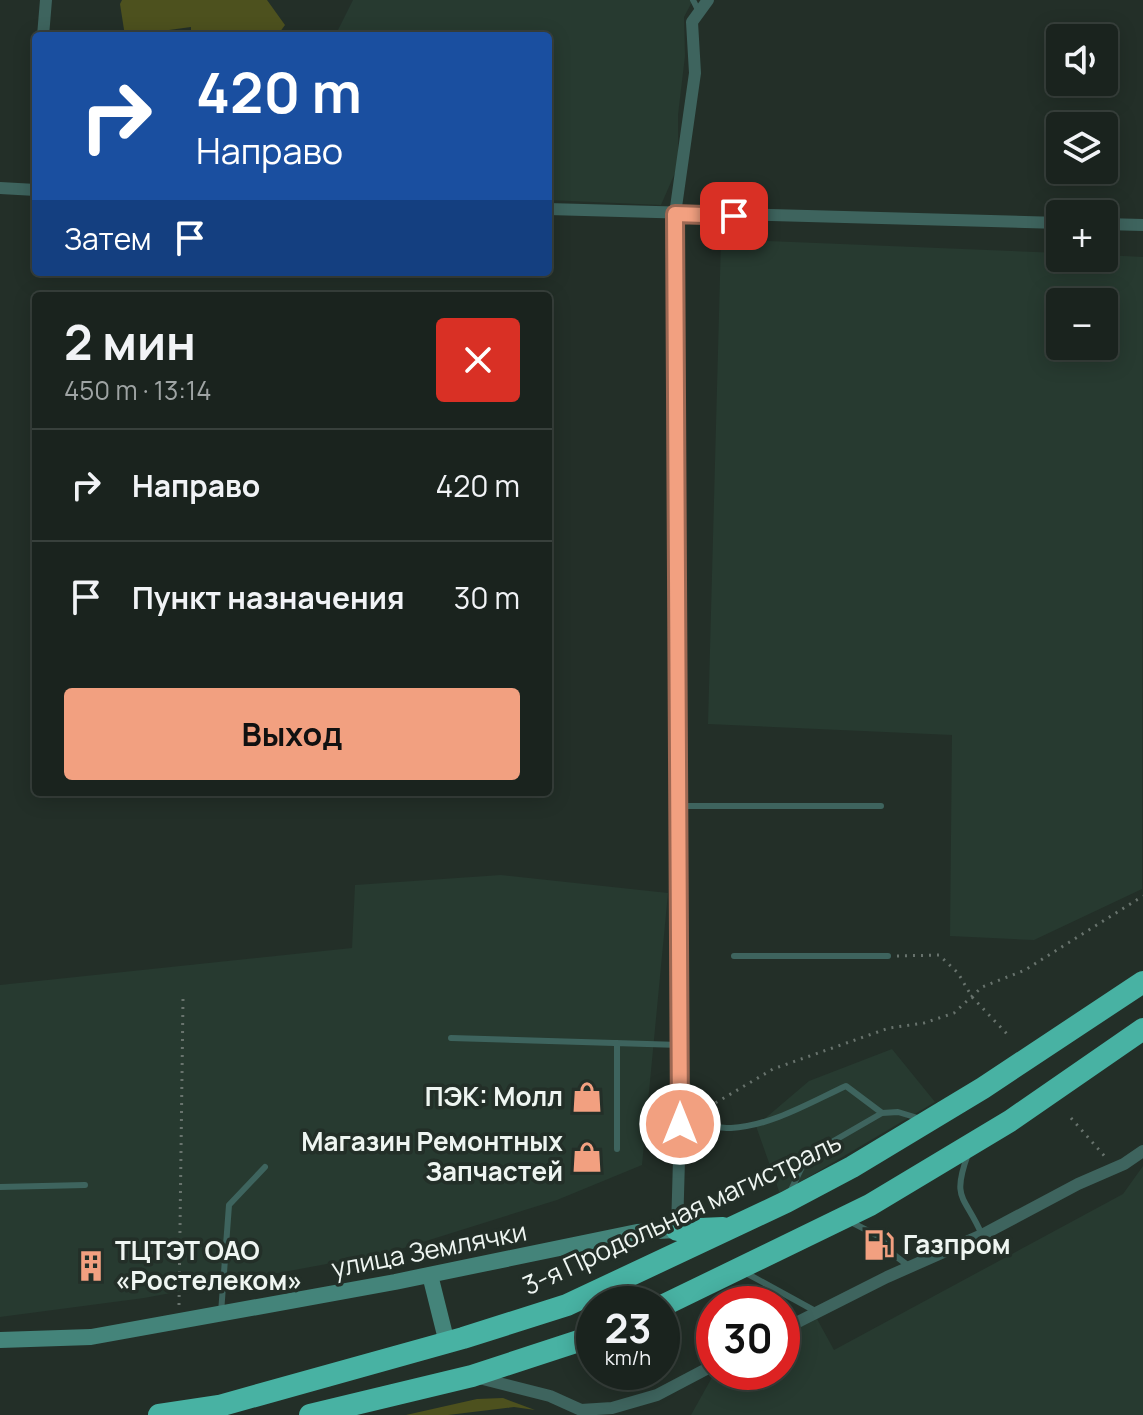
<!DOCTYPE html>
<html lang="ru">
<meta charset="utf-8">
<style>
:root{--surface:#1a231e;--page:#232b27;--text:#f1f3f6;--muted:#9fa4a4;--line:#38403c;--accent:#f2a080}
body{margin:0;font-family:Manrope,sans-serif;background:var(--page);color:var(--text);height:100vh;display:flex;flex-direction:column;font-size:30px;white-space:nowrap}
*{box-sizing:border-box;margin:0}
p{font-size:26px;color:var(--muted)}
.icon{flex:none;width:44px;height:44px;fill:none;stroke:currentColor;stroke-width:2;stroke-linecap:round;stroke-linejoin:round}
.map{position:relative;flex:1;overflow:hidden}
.panel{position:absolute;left:32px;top:292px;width:520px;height:504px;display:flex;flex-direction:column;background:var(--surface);border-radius:8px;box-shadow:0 4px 20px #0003,0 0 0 2px var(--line)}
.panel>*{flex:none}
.hud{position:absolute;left:32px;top:32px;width:520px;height:244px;border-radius:8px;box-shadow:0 4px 20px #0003,0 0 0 2px var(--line);background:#1a4fa0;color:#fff;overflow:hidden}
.controls{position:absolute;left:1046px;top:24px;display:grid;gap:16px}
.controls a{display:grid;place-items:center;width:72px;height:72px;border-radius:8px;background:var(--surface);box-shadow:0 4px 20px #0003,0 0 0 2px var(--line);font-size:40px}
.speed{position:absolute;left:576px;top:1286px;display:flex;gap:16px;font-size:40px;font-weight:700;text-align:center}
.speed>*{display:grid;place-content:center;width:104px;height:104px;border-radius:50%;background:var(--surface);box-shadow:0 4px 20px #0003,0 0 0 2px var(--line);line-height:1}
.speed small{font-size:20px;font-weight:400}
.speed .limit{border:12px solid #d22;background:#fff;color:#111}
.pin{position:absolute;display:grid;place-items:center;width:68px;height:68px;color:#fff;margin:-34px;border-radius:16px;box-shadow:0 4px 12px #0006}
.me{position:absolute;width:88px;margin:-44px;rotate:0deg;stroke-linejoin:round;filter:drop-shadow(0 0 6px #0008)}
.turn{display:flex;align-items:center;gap:28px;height:168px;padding:0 32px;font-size:36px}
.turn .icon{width:104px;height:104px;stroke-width:2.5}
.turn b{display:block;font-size:56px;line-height:68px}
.then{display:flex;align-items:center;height:76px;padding:0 32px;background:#0003;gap:16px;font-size:30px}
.round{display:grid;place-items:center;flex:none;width:84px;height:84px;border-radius:8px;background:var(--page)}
.summary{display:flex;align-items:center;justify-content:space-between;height:136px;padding:0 32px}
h1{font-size:48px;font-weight:700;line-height:60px}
.action{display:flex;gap:16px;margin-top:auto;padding:16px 32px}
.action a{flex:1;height:92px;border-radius:8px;background:var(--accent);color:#111;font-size:32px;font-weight:700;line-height:92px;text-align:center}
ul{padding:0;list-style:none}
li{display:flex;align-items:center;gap:24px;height:112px;padding:0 32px;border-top:2px solid var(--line)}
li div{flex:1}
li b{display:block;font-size:30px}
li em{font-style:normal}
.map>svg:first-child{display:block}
</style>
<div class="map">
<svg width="1143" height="1415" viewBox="0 0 1143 1415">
<rect width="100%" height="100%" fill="#232f28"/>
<path fill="#273a30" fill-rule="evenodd" d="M353 0H693L684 17 685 56 678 115V166L661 205 548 200V36H335Z
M721 239 1060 253V258H1104V255L1143 257 1142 889 1034 940 950 936 952 735 708 724ZM1060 302H1104V346H1060Z
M501 875 668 893 642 1165 557 1200 391 1252 144 1298 0 1317V985L352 948 355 885Z
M892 1049 935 1102 780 1194 756 1126 809 1081Z
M1143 1166V1415H691L715 1372H782V1336L817 1319 834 1350 1123 1194Z"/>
<path fill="#4d511e" d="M122 0H267L285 25 277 36H191V27L125 36 120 4Z
M503 1398 535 1410 514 1407 448 1415H406L477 1399Z"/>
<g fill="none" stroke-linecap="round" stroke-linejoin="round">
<path stroke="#68736d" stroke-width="3" stroke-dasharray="2 6" stroke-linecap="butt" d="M897 956 939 955 958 973 972 997 1008 1035
M695 1115 773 1069 889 1028 924 1023 954 1013 982 987 1025 970 1143 896
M1071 1118 1107 1159
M179 1305 183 999"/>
<path stroke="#3e645e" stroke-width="6" d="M693 0 699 12
M678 806H881
M734 956H888
M451 1038 680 1045
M680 1124C697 1123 714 1128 731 1128 771 1126 811 1102 846 1086L882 1113
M617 1149V1043
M968 1154C951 1201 965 1195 982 1235
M0 1187 85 1185
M790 1192 802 1167 818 1150 882 1113 898 1112 921 1119
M851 1222 880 1237 893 1254 910 1267
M746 1273 817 1312
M221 1313 229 1205 265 1167"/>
<path stroke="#3e645e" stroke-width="12" d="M43 36 46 0
M0 188 36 190
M548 209 1060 223
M1104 224 1143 225
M677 1230 680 1124 675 214 695 73 692 22 708 0
M782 1330 887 1277 982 1235 1078 1184 1124 1164 1143 1151
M479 1378 550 1396 581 1410 612 1408 657 1395 714 1365"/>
<path stroke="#44847a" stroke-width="16" d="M430 1275 447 1343
M0 1340 91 1337 395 1282 637 1232 677 1230"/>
<path stroke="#48b2a3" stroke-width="22" d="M677 1230 723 1228
M662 1306 870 1205 1010 1121 1143 1029
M159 1415 219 1406 463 1338 567 1305 786 1202 852 1167 983 1088 1143 982
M310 1415 472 1376 594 1336"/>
</g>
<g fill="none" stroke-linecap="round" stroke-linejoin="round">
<defs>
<path id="route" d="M680 1124 675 214 734 216"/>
</defs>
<use href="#route" stroke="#9d6853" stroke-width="20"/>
<use href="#route" stroke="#f2a080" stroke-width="14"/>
</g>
<defs>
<symbol id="shop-bare" viewBox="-9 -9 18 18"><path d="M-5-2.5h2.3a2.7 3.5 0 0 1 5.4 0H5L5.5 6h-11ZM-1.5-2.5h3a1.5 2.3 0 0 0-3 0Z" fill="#f2a080" stroke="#232f28" stroke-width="2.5" paint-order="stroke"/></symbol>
<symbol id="fuel-bare" viewBox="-9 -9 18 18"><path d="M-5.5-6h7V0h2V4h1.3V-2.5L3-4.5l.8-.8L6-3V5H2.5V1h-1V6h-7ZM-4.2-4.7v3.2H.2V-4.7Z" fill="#f2a080" stroke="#232f28" stroke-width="2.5" paint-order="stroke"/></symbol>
<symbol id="building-bare" viewBox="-9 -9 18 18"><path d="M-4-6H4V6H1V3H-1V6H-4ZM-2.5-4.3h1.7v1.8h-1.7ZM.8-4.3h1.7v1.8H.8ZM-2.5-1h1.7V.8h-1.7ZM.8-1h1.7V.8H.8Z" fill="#f2a080" stroke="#232f28" stroke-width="2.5" paint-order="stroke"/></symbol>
</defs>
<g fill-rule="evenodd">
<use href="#shop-bare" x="565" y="1075" width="44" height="44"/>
<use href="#shop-bare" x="565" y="1135" width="44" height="44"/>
<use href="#fuel-bare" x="857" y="1223" width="44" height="44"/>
<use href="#building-bare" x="69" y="1244" width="44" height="44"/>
</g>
<g text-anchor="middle" stroke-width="7" stroke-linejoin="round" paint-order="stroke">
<g font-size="26" font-weight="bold" fill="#eef5f1" stroke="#232f28" text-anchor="end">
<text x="563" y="1106">ПЭК: Молл</text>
<text x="563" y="1151">Магазин Ремонтных<tspan x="563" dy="30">Запчастей</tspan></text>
<text x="903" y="1254" text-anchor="start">Газпром</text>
<text x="115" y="1260" text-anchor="start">ТЦТЭТ ОАО<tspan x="115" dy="30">«Ростелеком»</tspan></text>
</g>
<g font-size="26" fill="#eef5f1" stroke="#232f28">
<text transform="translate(682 1214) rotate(-25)" y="9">3-я Продольная магистраль</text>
<text transform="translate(429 1250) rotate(-11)" y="9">улица Землячки</text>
</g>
</g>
</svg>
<div class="controls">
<a><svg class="icon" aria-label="sound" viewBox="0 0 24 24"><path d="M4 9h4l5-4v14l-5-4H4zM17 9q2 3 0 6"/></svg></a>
<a><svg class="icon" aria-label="layers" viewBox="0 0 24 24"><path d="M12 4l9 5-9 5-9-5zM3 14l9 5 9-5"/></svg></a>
<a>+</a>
<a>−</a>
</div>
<div class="speed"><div>23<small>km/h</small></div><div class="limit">30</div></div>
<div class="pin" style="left:734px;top:216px;background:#d93025"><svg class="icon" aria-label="arrive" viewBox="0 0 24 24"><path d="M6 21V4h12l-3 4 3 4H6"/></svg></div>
<svg class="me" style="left:680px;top:1124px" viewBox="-20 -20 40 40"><circle r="17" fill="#f2a080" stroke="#fff" stroke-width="3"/><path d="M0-11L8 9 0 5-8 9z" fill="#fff"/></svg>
<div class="hud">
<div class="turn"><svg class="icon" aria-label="right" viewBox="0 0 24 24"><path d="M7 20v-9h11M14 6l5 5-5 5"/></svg><div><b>420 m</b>Направо</div></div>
<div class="then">Затем<svg class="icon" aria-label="arrive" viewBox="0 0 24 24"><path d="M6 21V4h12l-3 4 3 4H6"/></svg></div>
</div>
<section class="panel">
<div class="summary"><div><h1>2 мин</h1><p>450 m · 13:14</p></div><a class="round" style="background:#d93025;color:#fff"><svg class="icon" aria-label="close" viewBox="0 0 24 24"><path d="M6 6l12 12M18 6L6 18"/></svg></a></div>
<ul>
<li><svg class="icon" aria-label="right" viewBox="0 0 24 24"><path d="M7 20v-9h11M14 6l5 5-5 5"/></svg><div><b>Направо</b></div><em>420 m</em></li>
<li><svg class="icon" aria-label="arrive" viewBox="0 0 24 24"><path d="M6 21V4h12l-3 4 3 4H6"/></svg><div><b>Пункт назначения</b></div><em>30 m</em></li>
</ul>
<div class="action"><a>Выход</a></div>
</section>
</div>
